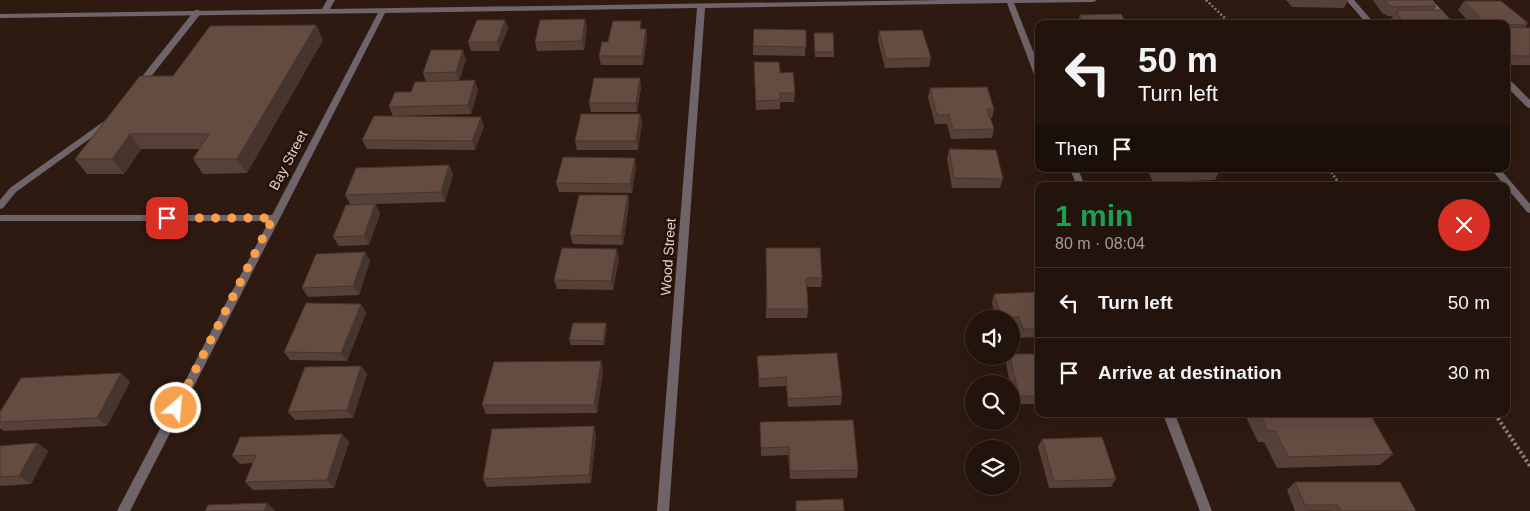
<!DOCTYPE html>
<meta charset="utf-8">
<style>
:root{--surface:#22140c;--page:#2e211a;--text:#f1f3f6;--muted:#a29e9d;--line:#3f332d}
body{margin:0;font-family:Helvetica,sans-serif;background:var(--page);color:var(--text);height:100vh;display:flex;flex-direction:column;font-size:19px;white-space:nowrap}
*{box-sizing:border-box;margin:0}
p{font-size:16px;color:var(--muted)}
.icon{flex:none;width:28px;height:28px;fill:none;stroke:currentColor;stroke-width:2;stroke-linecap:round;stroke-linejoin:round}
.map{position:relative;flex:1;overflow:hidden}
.details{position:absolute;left:1035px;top:182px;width:475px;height:235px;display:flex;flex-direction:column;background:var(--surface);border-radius:10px;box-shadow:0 5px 20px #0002,0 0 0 1px var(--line)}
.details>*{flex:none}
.banner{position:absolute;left:1035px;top:20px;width:475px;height:152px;border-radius:10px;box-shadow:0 5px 20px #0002,0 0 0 1px var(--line);background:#22140c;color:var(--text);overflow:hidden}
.tools{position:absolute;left:965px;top:310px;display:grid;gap:10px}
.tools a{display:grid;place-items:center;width:55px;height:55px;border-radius:50%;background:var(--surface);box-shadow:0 5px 20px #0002,0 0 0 1px var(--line);font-size:25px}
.pin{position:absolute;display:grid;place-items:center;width:42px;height:42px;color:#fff;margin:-21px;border-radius:10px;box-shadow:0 2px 8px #0006}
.me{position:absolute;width:55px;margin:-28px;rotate:27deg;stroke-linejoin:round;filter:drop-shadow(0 0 4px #0008)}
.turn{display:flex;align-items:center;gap:18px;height:105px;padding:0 20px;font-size:22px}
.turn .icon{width:65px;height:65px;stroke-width:2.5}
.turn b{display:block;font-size:35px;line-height:42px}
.then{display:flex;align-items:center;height:48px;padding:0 20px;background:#0003;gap:10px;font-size:19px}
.round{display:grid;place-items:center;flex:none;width:52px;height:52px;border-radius:26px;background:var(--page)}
.overview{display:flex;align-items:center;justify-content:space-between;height:85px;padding:0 20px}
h1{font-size:30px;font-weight:600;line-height:38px;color:#1e9e55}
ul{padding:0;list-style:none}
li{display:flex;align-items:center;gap:15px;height:70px;padding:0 20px;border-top:1px solid var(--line)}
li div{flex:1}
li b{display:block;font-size:19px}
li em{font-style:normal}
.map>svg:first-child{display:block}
</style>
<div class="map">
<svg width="1530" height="511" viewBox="0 0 1530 511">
<rect width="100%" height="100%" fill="#2e1a10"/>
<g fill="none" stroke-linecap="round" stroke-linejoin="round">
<path stroke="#8e7d75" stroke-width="2.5" stroke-dasharray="2 2" stroke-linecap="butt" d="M1206 0 1231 24
M1329 169 1341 186"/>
<path stroke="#8e7d75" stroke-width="4" stroke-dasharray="2.5 2.5" stroke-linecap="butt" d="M1495 414 1530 466"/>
<path fill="#6f646a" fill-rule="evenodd" d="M195 10H198L202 12 142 88H136V84Z
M110 117 113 118 114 120 113 122 16 192 3 208 0 209V200L10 188Z
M0 215H273L278 218 273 221H0Z"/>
<path fill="#6f646a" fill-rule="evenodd" d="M327 0H335L330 9 942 0H1097L1093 2 1014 3 1039 66V79L1035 77 1007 3 705 8 669 511H657L697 8 385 13 130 511H117L378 13 0 18V14L322 9Z
M1346 0H1354L1375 24H1367Z
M1424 0H1432L1455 24H1447Z
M1506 79H1509L1530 100V108L1527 107 1506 86Z
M1070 169H1078L1085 186H1077Z
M1491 169H1500L1530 204V213L1527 212Z
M1163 414H1175L1212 511H1200Z"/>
</g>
<path fill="#564138" d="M1286 0H1348L1344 8 1292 7Z
M1373 0H1430L1436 6 1434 10 1453 24H1392L1389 21 1393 16H1388L1382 13Z
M1464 1 1528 23 1525 28H1530V65H1506V24H1471L1458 10Z
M1080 15 1127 24H1077Z
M505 20 508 29 499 51H471L468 42Z
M316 25 323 40 247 173 203 174 193 159 199 149H141L124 174H87L75 159 173 76Z
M587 28 584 50 537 51 535 42Z
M642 29H646L647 38 643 65H601L599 56 608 42Z
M806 30 805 56 753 55V46Z
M879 31 931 58 929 67 885 68 878 40Z
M814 33 834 52V57H815Z
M466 59 459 81 478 90 471 114 398 116 484 126 475 150 367 149 362 140 393 116 389 107 426 82 423 73Z
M754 72 780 73 795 93 794 102H780V109L756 110Z
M641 88 637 112H591L589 103Z
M930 88 994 109 992 118H990L994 129 992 138 951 139 947 124H935L928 97Z
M642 123 638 150H577L575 141Z
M949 149 1003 179 1000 188H952L947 159Z
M449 165 453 174 445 202 375 204 380 213 369 245 339 246 333 237 350 204 345 195Z
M636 167 632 193 559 192 556 183Z
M1147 169H1219L1220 170 1215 180 1153 182Z
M628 195 629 204 623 245 573 244 570 235Z
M766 248 822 278 821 287H807L808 309 807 318H766Z
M365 252 370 261 359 295 308 297 302 288Z
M619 258 613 290 557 289 554 280Z
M1039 292V337L1019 338 1015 326H1011V319H996L992 303 994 294Z
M361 304 366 313 347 361 290 360 284 352Z
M607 328 604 345H571L569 340Z
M1039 354V404H1015L1011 388V384H1010L1006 363 1008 356Z
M757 356 842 396 841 405 788 407 786 386 759 387Z
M601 361 603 370 597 413 486 414 482 405Z
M361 366 367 374 353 418 295 420 288 412Z
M121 373 130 382 107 426 4 431 0 428V412Z
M1246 414H1370L1393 454 1380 465 1277 468 1264 442H1258L1245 415Z
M760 422 858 470 857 478 790 479 788 455 761 456Z
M342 434 349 442 334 488 253 490 245 482 253 463 240 464 232 456Z
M596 434 591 483 487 487 483 479Z
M1042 439 1116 479 1111 487 1049 488 1038 447Z
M37 443 48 451 31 484 0 486V446Z
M1295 482 1416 511H1295L1287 490Z"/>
<path fill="#46352e" d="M585 19 587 28 584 50 582 41Z
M505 20 508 29 499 51 497 42Z
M316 25 323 40 247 173 237 159Z
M646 29 647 38 643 65 642 56Z
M463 50 466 59 459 81 456 72Z
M640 78 641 88 637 112 636 103Z
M475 80 478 90 471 114 468 105Z
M640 114 642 123 638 150 636 141Z
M481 117 484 126 475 150 472 141Z
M130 134 141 149 124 174 112 159Z
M635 158 636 167 632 193 630 184Z
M449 165 453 174 445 202 441 192Z
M628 195 629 204 623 245 621 236Z
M375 204 380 213 369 245 364 236Z
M617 249 619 258 613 290 611 281Z
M365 252 370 261 359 295 353 286Z
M361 304 366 313 347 361 341 353Z
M606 323 607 328 604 345 603 341Z
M601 361 603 370 597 413 594 405Z
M361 366 367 374 353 418 347 410Z
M121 373 130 382 107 426 97 418Z
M594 426 596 434 591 483 589 475Z
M342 434 349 442 334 488 327 480Z
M37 443 48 451 31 484 19 476Z
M267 503 275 510V511H264Z"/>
<path fill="#644c41" stroke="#46352e" d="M1385 0H1430L1436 6 1394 7 1387 4Z
M1464 1H1501L1528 23H1525L1527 25 1486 24Z
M1397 10H1442L1453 24H1406L1395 12 1399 13Z
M1121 14 1127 24H1084L1080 15Z
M585 19 582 41 535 42 540 20Z
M477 20H505L497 42H468Z
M613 21H641L640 29H646L642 56H599L602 42H608Z
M316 25 237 159H193L209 134H130L112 159H75L140 76H173L210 26Z
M1506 27 1530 28V56H1514L1506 48Z
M754 29 806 30V47L753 46Z
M922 30 931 58 886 59 879 31Z
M814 33H833L834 52H815Z
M431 50H463L456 72 423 73Z
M754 62H779L780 73 793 72 795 93H780V100L756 101Z
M594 78H640L636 103H589Z
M475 80 468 105 389 107 395 92H411L415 82Z
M987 87 994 109H987L994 129 953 130 949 115H937L930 88Z
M581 114H640L636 141H575Z
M374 116 481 117 472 141 362 140Z
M949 149 996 150 1003 179 954 178Z
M563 157 635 158 630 184 556 183Z
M449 165 441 192 345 195 356 168Z
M1156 169H1219L1220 170 1158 172Z
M579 195H628L621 236 570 235Z
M375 204 364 236 333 237 346 205Z
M562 248 617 249 611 281 554 280Z
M766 248H820L822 278H806L808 309H767Z
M365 252 353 286 302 288 316 254Z
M1039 292V329H1023L1019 317 1002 318 994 294Z
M306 303 361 304 341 353 284 352Z
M573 323H606L603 341 569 340Z
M837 353 842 396 788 399 786 377 759 379 757 356Z
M1011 354H1039V396H1019L1010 356H1011Z
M601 361 594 405H482L494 362Z
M361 366 347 410 288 412 305 367Z
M121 373 97 418 0 422V412L21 378Z
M1260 414H1370L1393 454 1288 457 1275 431H1268Z
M853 420 858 470 790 471 789 447 761 448 760 422Z
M594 426 589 475 483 479 492 429Z
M342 434 327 480 245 482 256 455 232 456 240 437Z
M1102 437 1116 479 1054 481 1042 439Z
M37 443 19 476 0 477V446Z
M1295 482H1400L1416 511H1341L1338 505H1305Z
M843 499 844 511H796V501Z
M267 503 264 511H205L208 505Z
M1306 510 1332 511H1306Z"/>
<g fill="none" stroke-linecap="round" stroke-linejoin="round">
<path stroke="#f9a04d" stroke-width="9" stroke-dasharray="0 16.2" d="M167 218H273L176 408"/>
</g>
<g text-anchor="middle" stroke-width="5" stroke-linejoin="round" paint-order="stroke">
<g font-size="14" fill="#e0d2cb" stroke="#241007">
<text transform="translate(288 160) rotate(-62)" y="5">Bay Street</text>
<text transform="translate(668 257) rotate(-86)" y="5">Wood Street</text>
</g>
</g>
</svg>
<div class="tools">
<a><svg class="icon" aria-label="sound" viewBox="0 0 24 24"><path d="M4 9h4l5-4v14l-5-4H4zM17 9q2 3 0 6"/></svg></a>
<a><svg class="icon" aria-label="search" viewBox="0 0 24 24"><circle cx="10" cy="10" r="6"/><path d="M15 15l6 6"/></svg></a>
<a><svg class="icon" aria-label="layers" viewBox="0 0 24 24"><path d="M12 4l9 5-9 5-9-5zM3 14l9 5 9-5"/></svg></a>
</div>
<div class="pin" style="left:167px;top:218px;background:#d93025"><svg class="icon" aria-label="arrive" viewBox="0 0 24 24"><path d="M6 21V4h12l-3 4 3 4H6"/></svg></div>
<svg class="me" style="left:176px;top:408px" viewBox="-20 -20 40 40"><circle r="17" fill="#f9a04d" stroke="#fff" stroke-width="3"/><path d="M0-11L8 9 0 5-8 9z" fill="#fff"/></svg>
<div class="banner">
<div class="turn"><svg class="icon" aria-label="left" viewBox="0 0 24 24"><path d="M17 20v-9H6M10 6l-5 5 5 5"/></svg><div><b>50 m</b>Turn left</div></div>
<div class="then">Then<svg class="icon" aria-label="arrive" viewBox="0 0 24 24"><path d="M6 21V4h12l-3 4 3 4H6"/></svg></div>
</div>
<section class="details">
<div class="overview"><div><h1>1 min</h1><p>80 m · 08:04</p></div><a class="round" style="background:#d93025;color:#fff"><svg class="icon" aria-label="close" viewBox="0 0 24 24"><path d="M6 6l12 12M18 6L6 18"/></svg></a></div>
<ul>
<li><svg class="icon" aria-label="left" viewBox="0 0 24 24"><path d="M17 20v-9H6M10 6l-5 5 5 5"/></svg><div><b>Turn left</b></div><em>50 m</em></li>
<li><svg class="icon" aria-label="arrive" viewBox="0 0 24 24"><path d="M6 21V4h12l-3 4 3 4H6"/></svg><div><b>Arrive at destination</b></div><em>30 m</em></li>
</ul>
</section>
</div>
